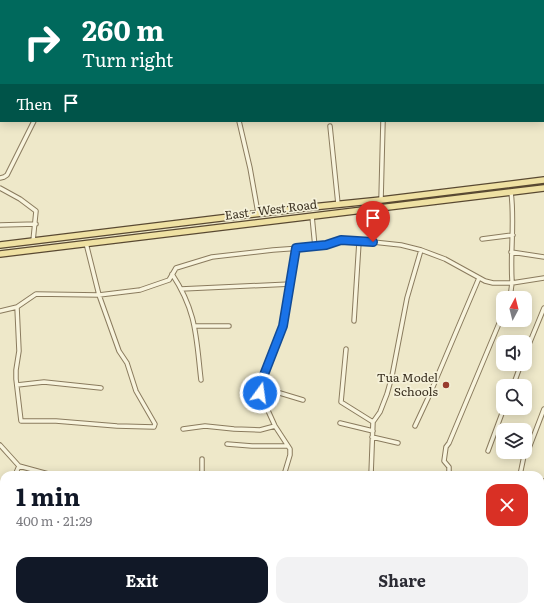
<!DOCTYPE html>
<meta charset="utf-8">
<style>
:root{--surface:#fff;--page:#f2f2f3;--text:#2b2b33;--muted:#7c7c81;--accent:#111827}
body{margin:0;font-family:Literata,serif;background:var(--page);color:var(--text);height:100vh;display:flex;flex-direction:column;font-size:15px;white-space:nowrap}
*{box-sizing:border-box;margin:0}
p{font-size:13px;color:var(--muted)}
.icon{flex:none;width:22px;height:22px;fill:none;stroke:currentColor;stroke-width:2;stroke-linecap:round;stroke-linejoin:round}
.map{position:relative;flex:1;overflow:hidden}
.side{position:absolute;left:0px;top:471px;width:544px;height:140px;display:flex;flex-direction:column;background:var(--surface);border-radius:12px 12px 0 0;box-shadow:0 2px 10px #0003}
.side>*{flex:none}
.banner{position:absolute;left:0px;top:0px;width:544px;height:122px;box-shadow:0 2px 10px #0003;background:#00695c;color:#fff;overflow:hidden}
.needle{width:26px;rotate:7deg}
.controls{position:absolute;left:496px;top:291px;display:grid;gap:8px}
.controls a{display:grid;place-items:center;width:36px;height:36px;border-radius:8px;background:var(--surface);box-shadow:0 2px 10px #0003;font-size:20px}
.pin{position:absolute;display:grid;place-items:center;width:34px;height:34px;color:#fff;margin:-41px -17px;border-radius:50% 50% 50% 0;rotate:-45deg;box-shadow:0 0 4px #0007}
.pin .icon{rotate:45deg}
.me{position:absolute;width:44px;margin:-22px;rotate:14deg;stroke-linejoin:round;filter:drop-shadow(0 0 3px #0008)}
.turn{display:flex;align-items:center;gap:14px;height:84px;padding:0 16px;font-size:18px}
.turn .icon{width:52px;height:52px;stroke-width:2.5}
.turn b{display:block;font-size:28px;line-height:34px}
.then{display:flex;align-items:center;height:38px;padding:0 16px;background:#0003;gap:8px;font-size:15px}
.round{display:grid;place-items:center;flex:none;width:42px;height:42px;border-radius:12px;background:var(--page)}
.headline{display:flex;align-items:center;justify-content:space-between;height:68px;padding:0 16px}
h1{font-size:24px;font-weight:700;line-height:30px;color:var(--accent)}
.button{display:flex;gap:8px;margin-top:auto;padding:8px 16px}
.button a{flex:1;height:46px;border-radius:12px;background:var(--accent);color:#fff;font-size:16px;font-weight:700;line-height:46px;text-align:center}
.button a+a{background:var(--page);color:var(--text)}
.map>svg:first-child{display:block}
</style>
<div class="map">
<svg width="544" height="611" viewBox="0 0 544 611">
<rect width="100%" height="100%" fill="#eee8c9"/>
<path fill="#c1cc9d" d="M384 607H527L544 609V611H384Z"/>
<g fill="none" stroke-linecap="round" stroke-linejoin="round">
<defs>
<path id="minor" d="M56 0 58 1
M272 0 275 1
M317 1V0
M413 1V0
M505 1V0
M543 35H544
M543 84H544
M0 97 1 96
M0 108 1 107
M543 111 544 112
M239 121 250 168 258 213
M330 126 338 204
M0 178 4 177 7 175 34 121
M0 188 20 199 36 211 33 241
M381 200 383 121
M312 216 315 247
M0 225 36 224
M482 239 513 235
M511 252 544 257
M172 274C197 312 196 337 201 380
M181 289 291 284
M510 298 512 283 544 278
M17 307 19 351 16 370V379L21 421H56L117 426 154 427 155 424 136 391 127 363 119 351 99 295 86 243
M0 311 17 307 36 294 99 295 140 290 169 280 176 268 212 257 273 250 315 247 345 239 401 245 421 250 445 259 485 281 493 283H511L512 281C510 251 515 222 511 192
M354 321 359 242
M195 326H229
M346 349 341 402 373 422
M525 354 544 308
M17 385 44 382 101 388
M513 386 521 364
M260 387 303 400
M340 423 373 431
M415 426 429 396 479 278
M183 429 205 426 234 429 260 430 275 426
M372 437 398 443
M227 444 252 446H288
M0 445 19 466 52 475
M488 451 504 408
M202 459V475
M15 475 19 466
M284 475 290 455V449L275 426 260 393V387L280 333 284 320 296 248
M371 475 373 422 380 412 387 394 392 376 407 298 421 250
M449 475V467L444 461 446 447 449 443 503 314
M520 475 525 451 529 448 544 409
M540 481H544
M0 514 4 504
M540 603 544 604
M133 607 135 611
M192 607 193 611
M6 611V607
M65 611 67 607
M202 611 209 607"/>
<path id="primary" d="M0 245 312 207 381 200 544 180
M0 254 544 188"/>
</defs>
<use href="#minor" stroke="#8a7b5e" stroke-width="5.5"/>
<use href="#primary" stroke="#594932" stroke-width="8"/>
<use href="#minor" stroke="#f8f4dd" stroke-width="3.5"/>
<use href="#primary" stroke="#efe1a3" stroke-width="5.5"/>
</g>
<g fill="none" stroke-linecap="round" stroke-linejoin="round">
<defs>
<path id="route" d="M260 393V385L283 326 296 248 326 245 341 240 373 242"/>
</defs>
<use href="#route" stroke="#114b97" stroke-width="10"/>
<use href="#route" stroke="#1a73e8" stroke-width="7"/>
</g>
<circle fill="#983c2f" stroke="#f5f1d9" stroke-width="1.5" cx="446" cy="385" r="4"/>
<g text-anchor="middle" stroke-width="3.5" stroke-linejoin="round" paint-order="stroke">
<g font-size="12" fill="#3b3121" stroke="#f5f1d9">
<text transform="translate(271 210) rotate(-7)" y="4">East - West Road</text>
</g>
<g font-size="12" fill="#3b3121" stroke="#f5f1d9" text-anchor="end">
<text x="438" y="382">Tua Model<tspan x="438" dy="14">Schools</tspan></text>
</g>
</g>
</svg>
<div class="controls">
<a><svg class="needle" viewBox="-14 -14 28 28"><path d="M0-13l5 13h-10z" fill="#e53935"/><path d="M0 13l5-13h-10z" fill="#7c7c81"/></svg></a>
<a><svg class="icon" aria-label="sound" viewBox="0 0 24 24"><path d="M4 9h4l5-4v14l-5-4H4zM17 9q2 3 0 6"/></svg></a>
<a><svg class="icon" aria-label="search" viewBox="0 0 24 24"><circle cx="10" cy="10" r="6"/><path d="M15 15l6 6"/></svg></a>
<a><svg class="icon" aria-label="layers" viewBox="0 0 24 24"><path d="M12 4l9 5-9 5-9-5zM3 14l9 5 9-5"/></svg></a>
</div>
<div class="pin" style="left:373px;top:242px;background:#d93025"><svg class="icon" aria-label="arrive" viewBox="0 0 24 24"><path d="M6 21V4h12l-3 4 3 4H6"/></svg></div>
<svg class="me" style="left:260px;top:393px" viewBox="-20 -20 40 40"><circle r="17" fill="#1a73e8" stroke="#fff" stroke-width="3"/><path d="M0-11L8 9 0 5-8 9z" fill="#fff"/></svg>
<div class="banner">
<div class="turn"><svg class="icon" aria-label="right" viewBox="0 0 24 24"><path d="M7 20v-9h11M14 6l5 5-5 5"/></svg><div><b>260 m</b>Turn right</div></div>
<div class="then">Then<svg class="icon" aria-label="arrive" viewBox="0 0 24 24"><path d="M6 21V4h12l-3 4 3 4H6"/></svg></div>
</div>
<section class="side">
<div class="headline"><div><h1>1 min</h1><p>400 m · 21:29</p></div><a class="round" style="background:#d93025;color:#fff"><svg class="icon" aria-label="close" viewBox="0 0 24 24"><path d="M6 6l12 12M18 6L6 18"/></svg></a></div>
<div class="button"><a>Exit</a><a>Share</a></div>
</section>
</div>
